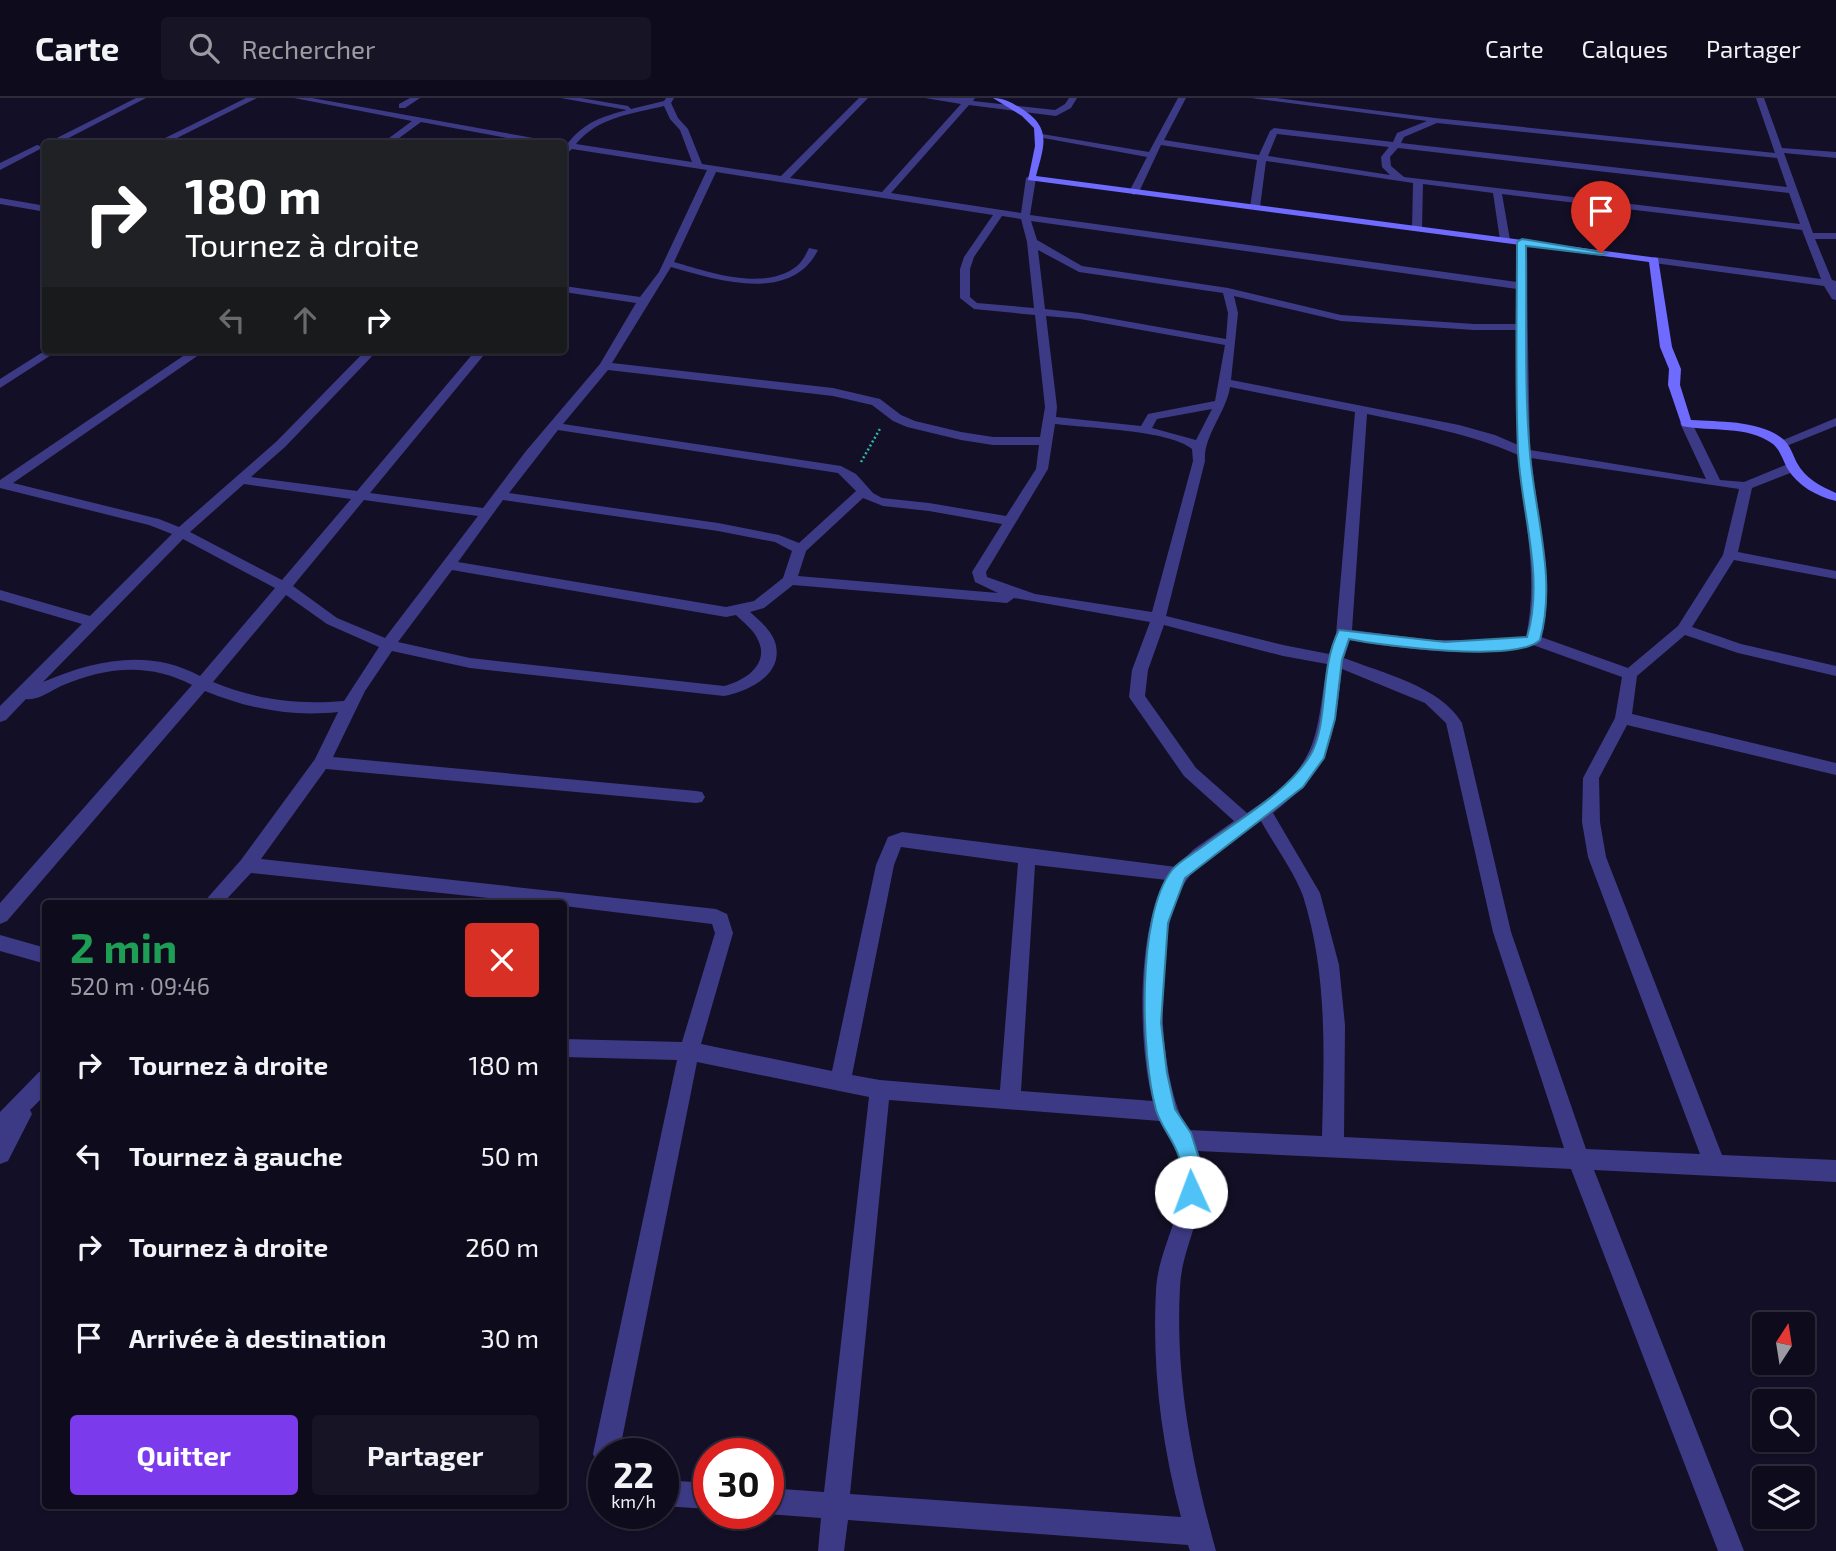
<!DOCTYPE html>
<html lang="fr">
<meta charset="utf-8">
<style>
:root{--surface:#0e0b1c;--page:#171425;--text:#f1f3f6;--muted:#9b9ba3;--line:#2e2b3b;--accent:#7c3aed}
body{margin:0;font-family:"Exo 2",sans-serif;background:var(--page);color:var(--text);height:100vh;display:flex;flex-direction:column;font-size:26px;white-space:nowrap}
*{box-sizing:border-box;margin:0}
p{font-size:23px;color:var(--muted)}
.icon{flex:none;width:38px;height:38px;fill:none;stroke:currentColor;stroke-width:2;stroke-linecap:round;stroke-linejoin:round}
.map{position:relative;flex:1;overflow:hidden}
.sheet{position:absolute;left:42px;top:802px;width:525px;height:609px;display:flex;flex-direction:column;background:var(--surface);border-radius:7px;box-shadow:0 2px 5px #0004,0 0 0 2px var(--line)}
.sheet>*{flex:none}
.guide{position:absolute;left:42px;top:42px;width:525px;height:214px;border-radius:7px;box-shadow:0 2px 5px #0004,0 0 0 2px var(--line);background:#202124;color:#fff;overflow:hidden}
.needle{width:46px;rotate:12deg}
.fabs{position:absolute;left:1752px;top:1214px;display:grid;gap:14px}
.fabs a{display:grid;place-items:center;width:63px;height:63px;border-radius:7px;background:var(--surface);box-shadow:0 2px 5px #0004,0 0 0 2px var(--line);font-size:35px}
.speed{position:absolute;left:588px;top:1340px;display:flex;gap:14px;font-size:35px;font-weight:700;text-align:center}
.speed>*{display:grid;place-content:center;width:91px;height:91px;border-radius:50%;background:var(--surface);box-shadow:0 2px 5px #0004,0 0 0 2px var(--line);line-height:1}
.speed small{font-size:18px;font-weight:400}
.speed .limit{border:10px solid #d22;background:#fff;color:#111}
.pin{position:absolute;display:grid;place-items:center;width:60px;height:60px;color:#fff;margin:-72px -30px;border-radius:50% 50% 50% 0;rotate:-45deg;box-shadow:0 0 7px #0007}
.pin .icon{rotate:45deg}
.me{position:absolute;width:77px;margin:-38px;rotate:358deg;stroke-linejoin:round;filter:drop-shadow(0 0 5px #0008)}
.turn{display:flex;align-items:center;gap:24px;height:147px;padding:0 28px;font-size:32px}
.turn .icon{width:91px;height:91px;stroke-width:2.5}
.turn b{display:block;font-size:49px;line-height:60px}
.lanes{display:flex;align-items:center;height:66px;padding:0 28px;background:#0003;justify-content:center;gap:35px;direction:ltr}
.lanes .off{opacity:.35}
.round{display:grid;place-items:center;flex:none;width:74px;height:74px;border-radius:7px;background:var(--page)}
.summary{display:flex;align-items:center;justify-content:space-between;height:119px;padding:0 28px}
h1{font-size:42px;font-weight:700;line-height:52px;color:#1e9e55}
.cta{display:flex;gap:14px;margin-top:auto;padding:14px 28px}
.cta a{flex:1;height:80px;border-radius:7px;background:var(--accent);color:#fff;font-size:28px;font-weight:700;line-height:80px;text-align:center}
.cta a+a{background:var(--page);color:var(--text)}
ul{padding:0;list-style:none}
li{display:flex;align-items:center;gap:21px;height:91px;padding:0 28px}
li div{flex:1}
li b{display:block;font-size:26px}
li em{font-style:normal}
header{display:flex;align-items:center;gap:42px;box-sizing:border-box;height:98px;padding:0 35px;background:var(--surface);border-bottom:2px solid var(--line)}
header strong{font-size:33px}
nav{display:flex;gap:38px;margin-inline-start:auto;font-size:24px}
.search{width:490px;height:63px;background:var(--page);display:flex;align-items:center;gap:18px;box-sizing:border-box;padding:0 24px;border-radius:7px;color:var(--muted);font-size:26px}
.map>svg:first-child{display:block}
</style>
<header>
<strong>Carte</strong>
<div class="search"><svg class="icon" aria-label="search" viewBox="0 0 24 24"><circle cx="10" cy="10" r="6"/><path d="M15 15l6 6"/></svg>Rechercher</div>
<nav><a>Carte</a><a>Calques</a><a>Partager</a></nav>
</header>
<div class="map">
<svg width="1836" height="1453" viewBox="0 0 1836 1453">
<rect width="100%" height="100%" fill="#130f26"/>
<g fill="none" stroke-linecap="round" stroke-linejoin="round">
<path stroke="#2fb8b0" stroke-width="2.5" stroke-dasharray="2 2.5" stroke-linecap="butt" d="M861 364 881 329"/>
<path fill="#3d3a85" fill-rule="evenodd" d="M136 0H146L57 46H45Z
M246 0H257L165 46H153Z
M294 0H312L561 45H568C585 24 601 19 627 12L561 0H581L628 8 631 11 664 3 666 0H674L671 5 678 20 688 31 702 66 781 78 859 0H868L790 80 882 94 961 6 925 0H975L973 3 1055 12 1065 6 1069 0H1077L1071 10 1056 18 969 7 891 95 1021 115 1026 80 1031 77 1036 80 1030 117 1517 184V144L1526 142 1530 352 1706 381 1680 325 1686 321 1692 325 1720 382 1744 384 1788 366H1798V372L1752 390 1738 454 1836 473V481L1734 462 1692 529 1741 546 1836 568V578L1738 555 1685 537 1637 578 1632 616 1836 665V677L1627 627 1599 680 1600 724 1606 759 1722 1057 1836 1062V1084L1594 1072 1744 1453H1718L1571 1071 1198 1053C1216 1100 1182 1142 1180 1189 1175 1280 1192 1366 1216 1453H1190L1188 1447 848 1422 844 1453H818L821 1420 767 1416 768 1390 824 1394 869 999 697 964 619 1356H604V1368L597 1365 593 1356 677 962 564 959V941L682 944 715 835 712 826 564 808V805H535L251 775 223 805H203L241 762 315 661 338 614C291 619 249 611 205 593L7 823 0 826V805L192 587C149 564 105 569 61 588 50 593 38 603 26 601L6 622 0 624V608L82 526 0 502V492L90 518 172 436 149 427 0 390V382L192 252H206L13 385 159 421 179 429 277 343 366 252H378L285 349 251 379 357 393 476 252H488L370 395 483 410 526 353 600 266 636 205 564 194V188L640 199 659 174 707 72 572 51 564 58V46H539L421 24 391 46H381L412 23ZM664 8 670 21 680 32 692 64 576 46C598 19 631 16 664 8ZM716 74 993 117 964 159 960 171V200L974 211 1035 217 1045 309 1040 339H993L961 334 915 323 901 317 880 301 833 290 612 265 671 169C717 182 791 206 818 152L809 150C806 156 803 163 797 168 764 194 709 174 674 164ZM1002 118 1021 121 1027 144 1034 210 977 205 970 199V171L974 159ZM1031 123 1517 191V226H1474L1341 217 1228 190 1082 168 1037 142ZM1038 152 1079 174 1223 195 1228 215 1226 241 1080 215 1045 211ZM1234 198 1341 223 1474 232H1517L1518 347 1495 337 1459 327 1231 282 1238 215ZM1046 218 1080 221 1225 247 1215 303 1148 316 1141 328 1056 319 1057 309ZM608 272 833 298 872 307 893 323 907 329 961 342 993 347H1039L1036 371 1006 418 929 405 882 400 873 395 856 376 841 368 563 326ZM1230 289 1355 314 1336 536 1329 556 1283 547 1166 518 1205 363C1203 338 1226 315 1230 289ZM1212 311 1196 342 1152 330 1157 321ZM1367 316C1419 327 1469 335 1518 357 1524 418 1539 478 1526 539L1498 542H1432L1352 532ZM1055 326C1086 330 1170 332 1192 351L1193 363 1152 514 1035 496 987 479 986 474 1048 371ZM558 332 838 375 856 393 799 445 779 437 718 425 509 395ZM1531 360 1739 391 1723 457 1678 528 1628 570 1541 539C1553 479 1538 420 1531 360ZM244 386 351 401 282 482 190 434ZM863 400 883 408 929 413 1002 426 972 474 975 484 998 495 798 478 806 453ZM364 402 478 418 385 540 337 520 293 488ZM503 402 718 433 775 444 792 453 783 480 754 503 726 509 458 464ZM183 441 275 490 200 578C149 550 94 562 43 584ZM452 472 726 519 736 517C743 524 754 532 758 542 770 566 745 583 724 588L470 560 398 544ZM793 487 1007 505 1014 500 1150 524 1132 572 1129 599 1184 678 1234 723 1194 751 1176 769 902 734 888 739 876 767 832 973 701 946 733 835 727 816 716 811 261 761 326 671 696 705 702 704 705 699 702 694 696 693 333 659 365 593 392 553 470 570 724 598C749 593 785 576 775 544 771 532 759 522 750 514L764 510ZM286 497 327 526 379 549 344 603C297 607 257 602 213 584ZM1164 527 1283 558 1327 566C1315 645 1319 668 1247 715L1196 670 1145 598 1148 572ZM1350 542C1394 550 1491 562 1533 547L1622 579 1615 620 1583 680 1582 724 1588 759 1700 1056 1586 1051 1511 834 1462 625C1440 588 1382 575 1344 560ZM1342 571 1425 605 1446 625 1493 834 1564 1050 1344 1039 1345 927 1339 867 1320 795 1273 715C1333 668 1333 642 1342 571ZM1261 723C1274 747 1294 773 1303 798 1328 877 1324 957 1322 1038L1188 1032C1156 982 1151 826 1189 779 1207 755 1236 740 1261 723ZM901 749 1018 765 1000 992 880 982 852 977 894 767ZM1035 767 1167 782C1136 829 1138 950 1153 1003L1021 993ZM889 1002 1160 1023C1166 1036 1176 1048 1180 1061 1191 1106 1158 1148 1156 1192 1152 1270 1161 1343 1181 1419L850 1396Z
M410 0H420L405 10H399V6Z
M1178 0H1186L1164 42 1259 57 1270 33 1274 30 1393 44 1397 35 1427 23 1251 0H1276L1435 20 1775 55 1756 0H1764L1782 50 1836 54V60L1784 55 1813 135H1836V141H1815L1832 182 1836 183V202L1832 201 1824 188 1654 165 1649 162 1654 159 1821 181 1802 132 1502 96 1510 142 1505 145 1500 142 1493 95 1423 86 1422 130 1417 133 1412 130 1413 85 1266 63 1260 109 1255 112 1250 109 1257 62 1161 47 1139 94 1134 97 1129 94 1147 59 1038 39 1042 36 1149 54ZM1437 25 1777 60 1787 89 1401 45 1404 39ZM1277 36 1389 49 1381 59 1382 69 1390 77 1268 58ZM1398 50 1789 95 1800 126 1404 79 1391 68 1390 59Z
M37 47 44 49 0 72V65Z
M0 100 46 108V114L0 106Z
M46 252H59L0 290V281Z
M1836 320V328L1784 349H1776L1774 346Z
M0 837 46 850V866L0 853Z
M46 972V996L30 1012 32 1016 8 1063 0 1066V1014L39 974Z
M663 1382 709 1385V1411L663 1408Z"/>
<path fill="#6f6bff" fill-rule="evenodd" d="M993 0C1004 0 1010 4 1019 9 1052 29 1045 45 1036 78L1658 160 1672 249 1681 271 1680 287 1691 322C1720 324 1759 322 1783 341 1790 347 1793 357 1797 365 1805 380 1820 388 1836 395V403C1816 398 1798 388 1787 370 1783 362 1780 352 1773 346 1747 327 1711 334 1682 328L1668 287 1669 271 1660 249 1649 164 1028 82 1035 48 1034 30 1022 18Z"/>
</g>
<path fill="#4fc3f7" stroke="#337fa1" stroke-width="2" d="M1522 141 1606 155 1601 157 1526 148C1527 216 1524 289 1530 356 1535 417 1557 482 1540 542 1517 565 1383 548 1349 541L1342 562 1335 621 1324 660 1303 689 1185 780 1168 825 1161 925 1167 975 1175 1011 1191 1035 1202 1070 1198 1101 1191 1103 1183 1101C1178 1088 1183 1073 1179 1059 1174 1042 1161 1029 1156 1012 1141 957 1136 818 1172 772 1179 763 1193 756 1202 749 1236 723 1289 694 1311 656 1329 624 1319 570 1339 532L1445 544 1527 539C1545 479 1521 414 1518 353 1515 284 1517 214 1517 144Z"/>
</svg>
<div class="fabs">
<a><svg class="needle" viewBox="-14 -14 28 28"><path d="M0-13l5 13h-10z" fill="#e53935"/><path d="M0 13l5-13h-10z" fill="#9b9ba3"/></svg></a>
<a><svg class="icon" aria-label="search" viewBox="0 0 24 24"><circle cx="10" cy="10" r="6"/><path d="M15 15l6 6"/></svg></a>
<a><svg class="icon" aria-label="layers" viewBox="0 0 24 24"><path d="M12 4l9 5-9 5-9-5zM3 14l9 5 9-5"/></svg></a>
</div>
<div class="speed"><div>22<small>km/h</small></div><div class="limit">30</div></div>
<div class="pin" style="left:1601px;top:155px;background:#d93025"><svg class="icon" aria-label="arrive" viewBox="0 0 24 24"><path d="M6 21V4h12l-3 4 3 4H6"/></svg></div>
<svg class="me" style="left:1191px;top:1094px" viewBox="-20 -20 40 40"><circle r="19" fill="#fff"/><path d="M0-13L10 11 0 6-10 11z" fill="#4fc3f7"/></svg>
<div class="guide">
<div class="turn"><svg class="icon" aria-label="right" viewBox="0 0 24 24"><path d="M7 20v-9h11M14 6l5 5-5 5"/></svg><div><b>180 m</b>Tournez à droite</div></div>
<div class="lanes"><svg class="icon off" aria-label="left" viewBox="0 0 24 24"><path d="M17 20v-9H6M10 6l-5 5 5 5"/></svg><svg class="icon off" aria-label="ahead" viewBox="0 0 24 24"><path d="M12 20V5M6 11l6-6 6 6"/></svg><svg class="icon" aria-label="right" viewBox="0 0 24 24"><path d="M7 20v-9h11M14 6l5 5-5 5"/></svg></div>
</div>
<section class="sheet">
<div class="summary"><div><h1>2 min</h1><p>520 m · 09:46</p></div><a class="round" style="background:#d93025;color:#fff"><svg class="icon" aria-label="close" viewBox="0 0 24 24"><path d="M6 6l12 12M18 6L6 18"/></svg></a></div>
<ul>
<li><svg class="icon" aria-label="right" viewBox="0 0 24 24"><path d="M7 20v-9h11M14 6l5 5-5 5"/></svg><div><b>Tournez à droite</b></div><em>180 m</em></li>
<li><svg class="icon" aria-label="left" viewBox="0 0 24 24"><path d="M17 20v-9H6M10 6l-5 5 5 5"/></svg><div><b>Tournez à gauche</b></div><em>50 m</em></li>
<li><svg class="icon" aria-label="right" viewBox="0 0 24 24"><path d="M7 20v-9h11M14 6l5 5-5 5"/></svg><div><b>Tournez à droite</b></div><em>260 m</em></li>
<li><svg class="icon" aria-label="arrive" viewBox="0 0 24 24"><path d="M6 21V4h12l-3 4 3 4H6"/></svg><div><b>Arrivée à destination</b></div><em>30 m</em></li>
</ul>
<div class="cta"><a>Quitter</a><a>Partager</a></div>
</section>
</div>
